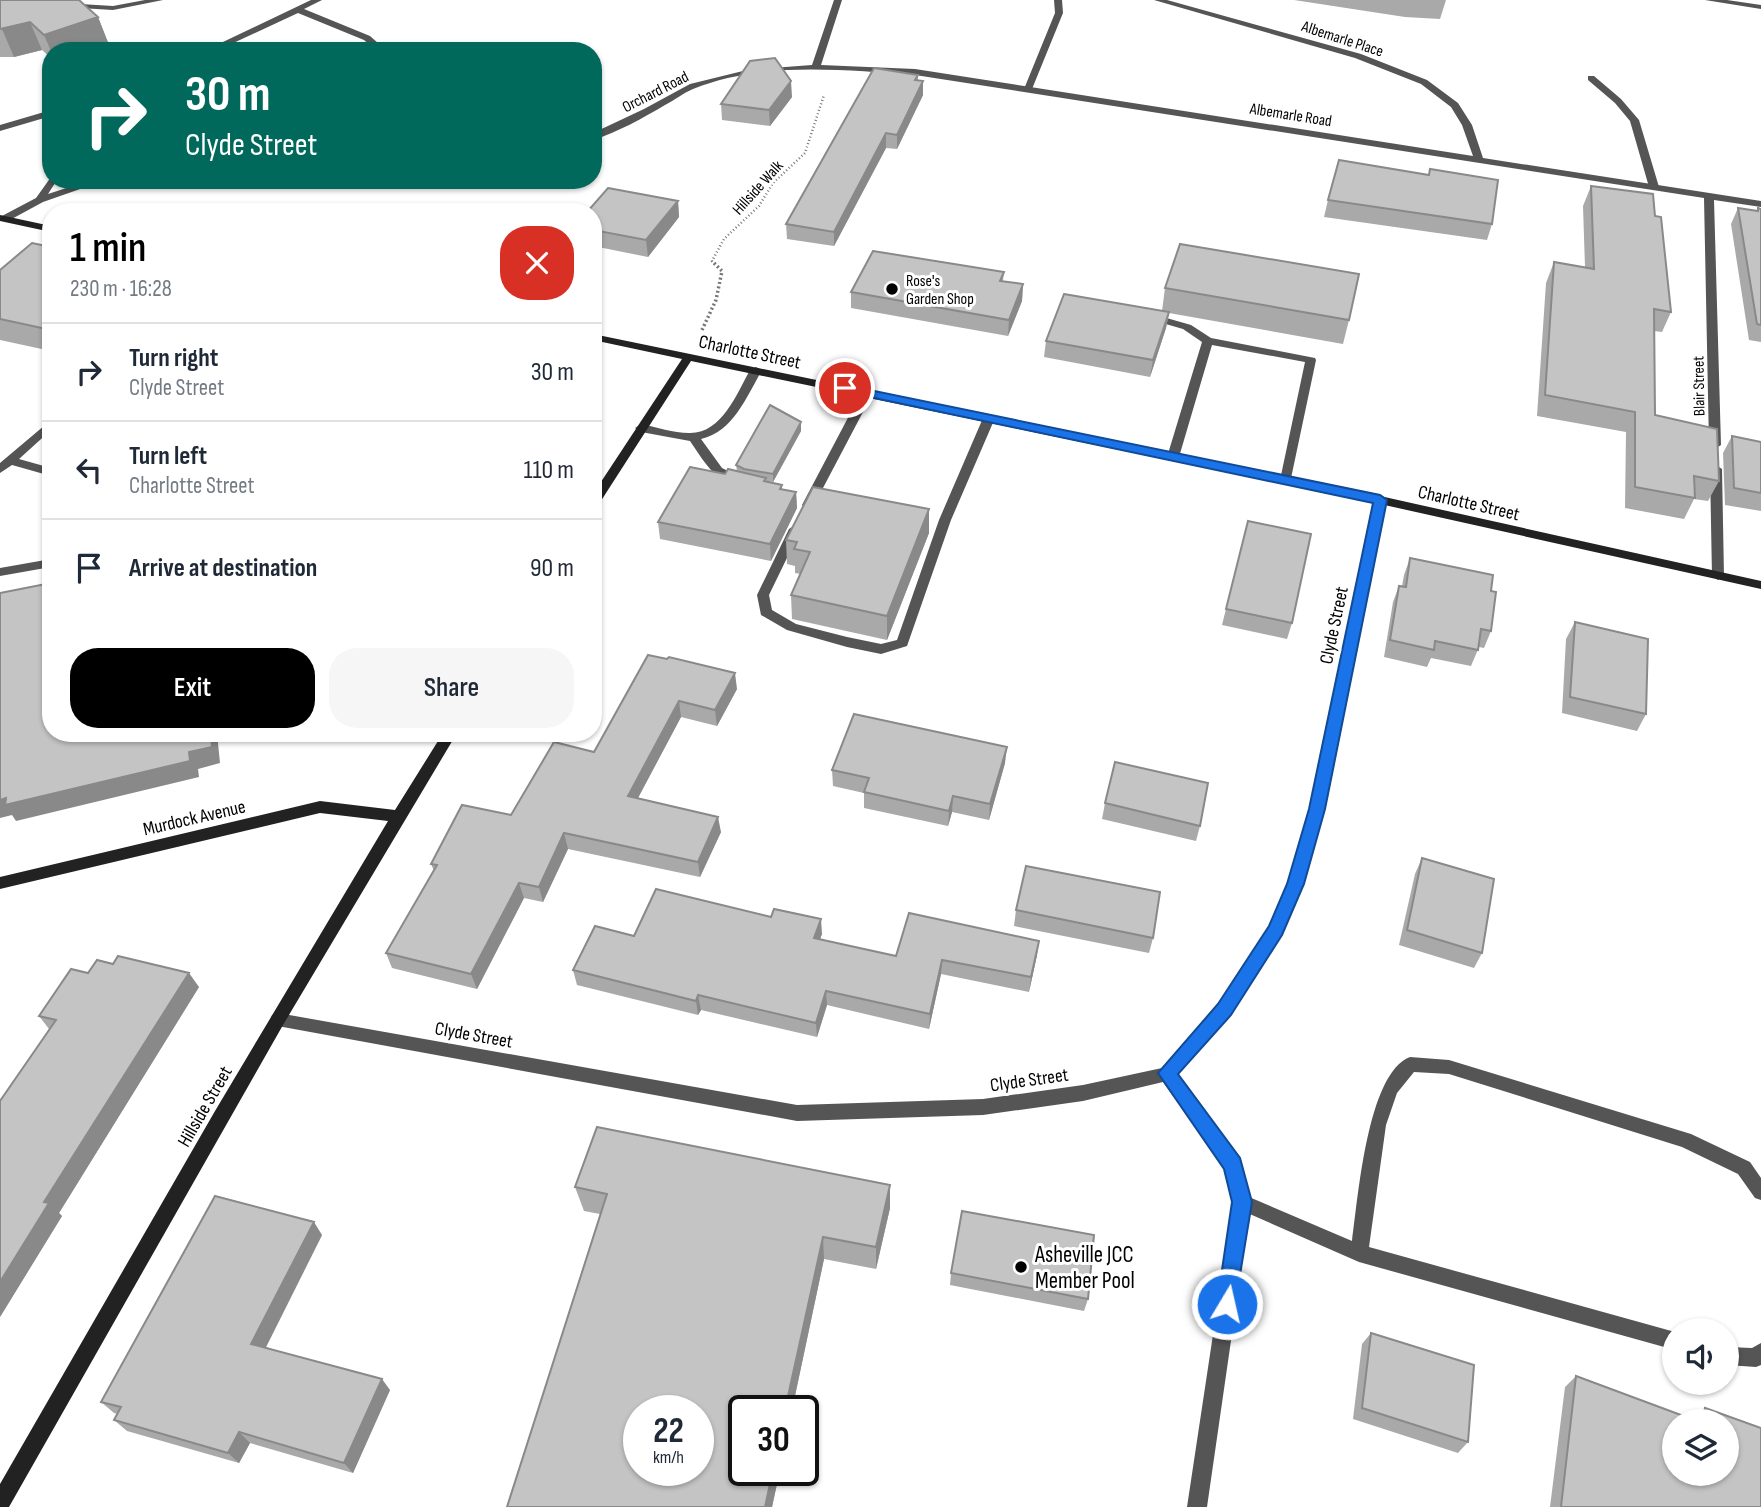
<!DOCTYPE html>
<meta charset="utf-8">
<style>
:root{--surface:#fff;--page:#f6f6f7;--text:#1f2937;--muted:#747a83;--line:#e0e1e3;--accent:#000}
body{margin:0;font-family:"Sofia Sans Condensed",sans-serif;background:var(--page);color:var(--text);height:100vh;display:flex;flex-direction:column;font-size:26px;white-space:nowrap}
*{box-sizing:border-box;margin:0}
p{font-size:23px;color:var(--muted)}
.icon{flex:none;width:38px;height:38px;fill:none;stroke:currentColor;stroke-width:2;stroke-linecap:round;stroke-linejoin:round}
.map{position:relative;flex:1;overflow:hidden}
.details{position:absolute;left:42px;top:203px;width:560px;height:539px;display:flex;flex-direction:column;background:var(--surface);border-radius:28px;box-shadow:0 2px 5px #0004}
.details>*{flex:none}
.guide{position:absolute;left:42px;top:42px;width:560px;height:147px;border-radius:28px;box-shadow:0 2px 5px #0004;background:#00695c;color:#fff;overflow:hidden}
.tools{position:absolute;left:1662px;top:1318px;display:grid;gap:14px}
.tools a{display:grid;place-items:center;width:77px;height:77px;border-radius:50%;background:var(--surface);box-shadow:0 2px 5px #0004;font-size:35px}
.speed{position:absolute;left:623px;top:1395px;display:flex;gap:14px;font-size:35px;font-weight:700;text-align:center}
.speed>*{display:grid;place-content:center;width:91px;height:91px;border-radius:50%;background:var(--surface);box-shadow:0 2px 5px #0004;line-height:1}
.speed small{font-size:18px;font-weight:400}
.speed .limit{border:4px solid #111;border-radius:10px;background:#fff;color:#111}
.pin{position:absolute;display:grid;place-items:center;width:60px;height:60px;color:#fff;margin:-30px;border:4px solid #fff;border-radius:50%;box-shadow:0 2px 7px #0007}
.me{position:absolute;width:77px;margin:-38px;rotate:9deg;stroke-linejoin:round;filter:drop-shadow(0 0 5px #0008)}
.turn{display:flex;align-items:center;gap:24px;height:147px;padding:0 28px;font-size:32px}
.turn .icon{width:91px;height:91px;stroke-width:2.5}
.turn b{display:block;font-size:49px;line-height:60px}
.round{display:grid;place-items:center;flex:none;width:74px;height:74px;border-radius:28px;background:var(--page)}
.head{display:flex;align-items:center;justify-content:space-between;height:119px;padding:0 28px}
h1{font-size:42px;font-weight:600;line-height:52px;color:var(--accent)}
.action{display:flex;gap:14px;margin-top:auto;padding:14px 28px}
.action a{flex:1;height:80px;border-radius:28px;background:var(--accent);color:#fff;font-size:28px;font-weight:600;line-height:80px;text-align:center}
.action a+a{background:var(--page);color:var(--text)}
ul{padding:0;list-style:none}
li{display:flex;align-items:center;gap:21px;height:98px;padding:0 28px;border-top:2px solid var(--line)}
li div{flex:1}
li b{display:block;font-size:26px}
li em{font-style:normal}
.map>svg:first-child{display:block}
</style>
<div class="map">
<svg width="1761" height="1507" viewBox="0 0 1761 1507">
<rect width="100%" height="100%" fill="#fff"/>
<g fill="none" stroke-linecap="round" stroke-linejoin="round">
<path stroke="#777" stroke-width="2.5" stroke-dasharray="1 2.5" stroke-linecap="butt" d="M715 264 712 261 724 239 759 206 773 183 805 153 824 95"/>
<path stroke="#777" stroke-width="3.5" stroke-dasharray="2 2.5" stroke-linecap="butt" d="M702 330 716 300 722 271 713 262"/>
<path fill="#555" fill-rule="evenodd" d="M145 0H163L113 10 80 8 76 6 80 4 113 6Z
M1054 0H1062L1063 13 1032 89 1025 91 1024 89 1055 13Z
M1588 76H1594L1621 99 1639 120 1659 187 1657 189 1649 187 1630 121 1615 103 1588 80Z
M51 177V180H57L48 194 91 180H106L43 202 8 221H0V217L36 198Z
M1149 313 1191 325 1211 338 1315 358 1316 360 1290 483H1282L1280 480 1305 362 1212 345 1179 457 1177 460H1169L1167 457 1202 342 1183 329 1145 318V314Z
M756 367 762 370C747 396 733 432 701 439L722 468 742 478V484C717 487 702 458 690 441L641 432 635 428 641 424C657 427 673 433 689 433 722 434 737 393 750 370Z
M867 390 873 393 814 505 812 508H804L802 505 861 393Z
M989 414 995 418 951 520 907 646 881 654 847 647 787 630 761 615 757 595 789 529 795 525 801 529 769 595 772 610 796 624 847 637 881 644 897 640 939 520 983 418Z
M1410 1057 1449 1060 1691 1134 1750 1162 1761 1178V1200L1755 1198 1738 1174 1682 1147 1449 1074 1414 1072 1397 1093 1386 1125 1369 1247 1675 1332V1350L1359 1262 1236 1208 1233 1202 1236 1196 1242 1194 1352 1241C1358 1200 1367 1073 1410 1057Z
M1761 1343V1365L1756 1367 1727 1365V1347L1752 1348Z"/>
<path fill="#555" fill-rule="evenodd" d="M311 0H322L304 9 370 36 387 51H377L364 40 298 13 216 51H204Z
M834 0H842L821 65 915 69 1473 156 1462 125 1451 107 1421 84 1355 58 1154 0H1167L1361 54 1427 80 1458 103 1472 125 1483 158 1761 201V207L1714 200 1721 445 1715 449 1709 445 1704 198 915 75C843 70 761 61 693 89 683 93 675 100 665 105 643 118 618 132 593 140V133L644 109 690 84 747 70 812 65Z
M1705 0H1727L1761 5V9Z
M51 110V116L0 131V125Z
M51 420V430L19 459 51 468V476L12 465 0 473V463Z
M1716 465 1722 469 1724 576 1718 580 1712 576 1710 469Z
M1380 496 1386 500 1324 809 1303 884 1281 935 1231 1014 1177 1074 1239 1159 1251 1202 1207 1507H1187L1233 1202 1225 1168 1163 1082 1083 1101 983 1115 797 1121 272 1025 270 1020 272 1015 278 1013 797 1105 983 1099 1083 1085 1162 1068 1219 1004 1270 927 1289 884 1310 809 1374 500Z
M51 559V567L0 576V568Z"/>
<path fill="#222" fill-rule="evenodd" d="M0 215 51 226V232L0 221Z
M593 334 1380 496 1761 581V589L1380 504 691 361 597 507 593 508V494L682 359 593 340Z
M443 733H457L283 1025 9 1507H0V1484L215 1111 388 821 320 813 0 889V877L320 801 395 810Z"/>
</g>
<path fill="#a9a9a9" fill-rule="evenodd" d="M0 0 98 17 109 45 92 51H51V58L42 50 14 57H0Z
M1294 0H1446L1440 19 1405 17Z
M918 75V81L923 95 897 149 886 148 834 246 787 239 786 224Z
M792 97 770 126 722 120 721 104Z
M1591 186 1655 216 1671 312 1662 332 1654 331 1655 415 1719 481 1708 501 1694 499 1684 519 1625 508 1626 432 1537 416 1546 283 1554 262 1585 267 1583 206Z
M1328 200 1492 224 1487 240 1324 217Z
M678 201 679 217 648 257 593 246V212Z
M1738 208 1757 211 1758 208 1761 209V342L1749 340 1731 224Z
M51 247V351L0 340V270Z
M1004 272 1003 281 1023 284 1022 301 1008 336 851 308V292Z
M1165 288 1349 320 1343 344 1169 313 1166 328 1150 377 1044 357 1046 341 1162 311Z
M801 431 773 482 766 481 782 485V489L796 492 797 508 771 561 660 539 658 522 725 474 737 471 736 465Z
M1732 436 1761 442V511L1725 505 1723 453Z
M929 509V533L887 640 792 619 791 595 801 574 795 573V566L787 564 786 540Z
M1248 521 1292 623 1287 639 1222 625Z
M1410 558 1491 591V631L1484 648 1479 647 1471 666 1431 658 1427 667 1384 657 1393 602 1399 586H1402L1404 575Z
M1575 622 1646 714 1637 731 1562 713 1566 639Z
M648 655 737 689 717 726 681 717 638 798 721 832 700 877 568 849 543 902 524 898 477 989 392 968 386 953 434 871 431 864 511 815 594 752Z
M1005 763 989 820 952 812 948 826 864 808V793L833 786 832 770Z
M1105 803 1200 826 1196 841 1102 819Z
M1422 858 1482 953 1474 968 1399 945 1415 874Z
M1016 910 1153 938 1149 953 1014 926Z
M822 934 820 939 896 956 1037 955 1029 992 941 974 929 1029 827 1005 817 1037 701 1010 698 1015 577 985 573 970 634 936Z
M88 973 199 987 59 1213 62 1216 0 1317 49 1029 39 1016Z
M597 1127 890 1185V1208L876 1269 824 1259 792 1410H744V1470H780L772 1507H507L600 1214 584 1211 575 1187ZM639 1410H698V1470H639Z
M322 1235 266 1347 390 1390 353 1473 250 1443 239 1463 127 1431 114 1420 118 1414 114 1413 101 1402Z
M951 1273 1088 1299 1084 1311 950 1285Z
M1371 1333 1468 1442 1458 1453 1353 1419 1362 1344Z
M1576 1376 1691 1419 1705 1408 1761 1428V1507H1550L1565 1387ZM1675 1421H1727V1474H1675Z"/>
<path fill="#898989" d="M98 17 109 45 92 51H51L44 35Z
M30 22 42 50 14 57 2 29Z
M791 81 792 97 770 126 769 110Z
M923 81V95L897 149V135Z
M886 133V148L834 246V232Z
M678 201 679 217 648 257 646 240Z
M1023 284 1022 301 1008 336 1009 320Z
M1169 312 1166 328 1150 377 1153 360Z
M801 422V431L773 482V474Z
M796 492 797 508 771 561 770 544Z
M929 509V533L887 640V616Z
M735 673 737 689 717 726 715 710Z
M679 701 681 717 631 811 628 796Z
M211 733H217L220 763 198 769 199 777 16 821 12 815 0 818V800L189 752Z
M1007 747 1005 763 989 820 990 804Z
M953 796 952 812 948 826 949 811Z
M718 817 721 832 700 877 698 862Z
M564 833 568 849 543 902 539 887Z
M519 883 524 898 477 989 471 974Z
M821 919 822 934 815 952 814 938Z
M1039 941 1037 955 1029 992 1031 977Z
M942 960 941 974 929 1029 930 1014Z
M189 973 199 987 59 1213 62 1216 0 1317V1282L44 1202Z
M826 991 827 1005 817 1037 816 1023Z
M698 995 701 1010 698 1015 696 1001Z
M890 1185V1208L876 1269V1247Z
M314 1222 322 1235 262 1355 251 1344Z
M823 1237 824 1259 792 1410H785Z
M382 1379 390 1390 353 1473 344 1463Z
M239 1432 250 1443 239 1463 228 1453Z
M773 1470H780L772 1507H765Z"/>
<path fill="#c4c4c4" stroke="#898989" stroke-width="2" fill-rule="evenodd" d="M0 0H79L98 17 44 35 30 22 0 29Z
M775 58 791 81 769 110 721 104 750 61Z
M874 68 918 75 915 80 923 81 897 135 886 133 834 232 786 224Z
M1339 160 1429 175 1430 169 1498 180 1492 224 1328 200Z
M1591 186 1653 194 1655 216 1661 217 1671 312 1654 309 1655 415 1717 429 1719 481 1694 476 1695 498 1635 487V412L1545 395 1554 262 1594 269Z
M608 188 678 201 646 240 593 230V212H587Z
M1738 208 1758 211V208L1761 209V325L1757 324Z
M32 243 51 247V330L0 319V270Z
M1180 244 1359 274 1349 320 1165 288Z
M873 251 1004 272 1000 281 1023 284 1009 320 851 292Z
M1064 294 1169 312 1153 360 1046 341Z
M770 405 801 422 773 474 744 469 736 465Z
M1732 436 1761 442V493L1734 488Z
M690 467 725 474 728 469 766 478 764 481 782 485 780 489 796 492 770 544 658 522Z
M813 487 929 509 887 616 791 595 810 552 794 549 797 542 786 540Z
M1248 521 1311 534 1292 623 1226 609Z
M1410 558 1493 575 1491 591 1496 592 1491 631 1481 629 1478 650 1435 641 1434 650 1390 640 1399 586 1406 587Z
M51 583V733H211L212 747 189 752 190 761 5 805 6 798 0 800V593Z
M1575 622 1648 639 1646 714 1570 697Z
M648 655 667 659 669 657 735 673 715 710 679 701 628 796 718 817 698 862 564 833 539 887 519 883 471 974 386 953 437 865 431 864 462 805 511 815 554 742 594 752Z
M854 714 1007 747 990 804 953 796 949 811 864 792 869 778 832 770Z
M1115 762 1208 783 1200 826 1105 803Z
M1422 858 1494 879 1482 953 1407 930Z
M1026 866 1160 892 1153 938 1016 910Z
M656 889 771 917 774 909 821 919 814 938 896 956 909 913 1039 941 1031 977 942 960 930 1014 826 991 816 1023 698 995 696 1001 573 970 595 926 634 936Z
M118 956 189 973 44 1202 49 1203 0 1282V1101L56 1020 39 1016 71 969 88 973 97 960 113 964Z
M597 1127 890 1185 876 1247 823 1237 785 1410H744V1470H773L765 1507H507L607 1194 575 1187ZM639 1410H698V1470H639Z
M215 1196 314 1222 251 1344 382 1379 344 1463 239 1432 228 1453 114 1420 121 1407 101 1402Z
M962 1211 1094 1235 1088 1299 951 1273Z
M1371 1333 1474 1365 1468 1442 1362 1408Z
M1576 1376 1697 1421H1675V1474H1727V1421H1704L1705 1408 1761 1428V1507H1561Z"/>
<path fill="#1a73e8" stroke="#114b97" stroke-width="2" d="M845 385 1380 495 1387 500 1325 809 1304 884 1282 935 1231 1015 1178 1074 1240 1158 1252 1202 1234 1311 1227 1314 1220 1311 1217 1304 1232 1202 1224 1169 1158 1073 1218 1004 1269 926 1287 884 1309 809 1373 503 841 391 839 388Z"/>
<g fill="#000" stroke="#fff" stroke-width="2.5">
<circle cx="892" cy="289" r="7"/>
<circle cx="1021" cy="1267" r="7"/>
</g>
<g text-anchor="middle" stroke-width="6" stroke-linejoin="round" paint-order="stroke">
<g font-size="16" fill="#000" stroke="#fff">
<text transform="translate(1343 38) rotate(18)" y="6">Albemarle Place</text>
<text transform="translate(655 91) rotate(-27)" y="6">Orchard Road</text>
<text transform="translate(1291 114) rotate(9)" y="6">Albemarle Road</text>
<text transform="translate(757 187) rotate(-48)" y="6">Hillside Walk</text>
<text transform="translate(1698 386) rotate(-91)" y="6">Blair Street</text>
</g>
<g font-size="16" fill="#000" stroke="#fff" text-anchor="start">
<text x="906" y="286">Rose's<tspan x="906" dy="18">Garden Shop</tspan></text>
</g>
<g font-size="19" fill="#000" stroke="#fff">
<text transform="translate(750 351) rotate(12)" y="7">Charlotte Street</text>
<text transform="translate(1469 502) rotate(13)" y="7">Charlotte Street</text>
<text transform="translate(1333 625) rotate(-78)" y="7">Clyde Street</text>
<text transform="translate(194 817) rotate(-13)" y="7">Murdock Avenue</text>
<text transform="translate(474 1034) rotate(10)" y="7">Clyde Street</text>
<text transform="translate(1029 1079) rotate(-8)" y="7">Clyde Street</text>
<text transform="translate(204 1106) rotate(-60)" y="7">Hillside Street</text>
</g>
<g font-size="23" fill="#000" stroke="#fff" text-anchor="start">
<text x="1035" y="1262">Asheville JCC<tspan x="1035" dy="26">Member Pool</tspan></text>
</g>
</g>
</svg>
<div class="tools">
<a><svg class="icon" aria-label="sound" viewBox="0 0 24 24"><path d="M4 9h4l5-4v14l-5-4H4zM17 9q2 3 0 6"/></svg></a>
<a><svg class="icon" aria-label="layers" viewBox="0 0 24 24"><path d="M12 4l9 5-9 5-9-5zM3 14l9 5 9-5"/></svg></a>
</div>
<div class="speed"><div>22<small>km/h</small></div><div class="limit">30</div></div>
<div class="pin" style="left:845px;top:388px;background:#d93025"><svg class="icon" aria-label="arrive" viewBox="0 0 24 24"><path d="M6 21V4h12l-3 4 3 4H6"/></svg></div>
<svg class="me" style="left:1227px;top:1304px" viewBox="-20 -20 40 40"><circle r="17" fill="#1a73e8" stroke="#fff" stroke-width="3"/><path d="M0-11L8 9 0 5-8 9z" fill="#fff"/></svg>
<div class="guide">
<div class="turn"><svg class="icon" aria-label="right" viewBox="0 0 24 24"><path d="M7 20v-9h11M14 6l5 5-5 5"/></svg><div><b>30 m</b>Clyde Street</div></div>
</div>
<section class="details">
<div class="head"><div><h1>1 min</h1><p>230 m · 16:28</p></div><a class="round" style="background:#d93025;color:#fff"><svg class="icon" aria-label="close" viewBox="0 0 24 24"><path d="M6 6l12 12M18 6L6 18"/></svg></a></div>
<ul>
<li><svg class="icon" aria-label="right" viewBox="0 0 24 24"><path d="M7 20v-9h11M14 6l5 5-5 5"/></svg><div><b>Turn right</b><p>Clyde Street</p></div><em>30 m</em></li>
<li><svg class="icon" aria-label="left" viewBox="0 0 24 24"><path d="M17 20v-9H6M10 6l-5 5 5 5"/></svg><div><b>Turn left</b><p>Charlotte Street</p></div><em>110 m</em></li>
<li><svg class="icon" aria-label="arrive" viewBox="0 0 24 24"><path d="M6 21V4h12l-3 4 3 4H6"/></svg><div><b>Arrive at destination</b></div><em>90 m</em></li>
</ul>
<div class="action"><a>Exit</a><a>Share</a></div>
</section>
</div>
